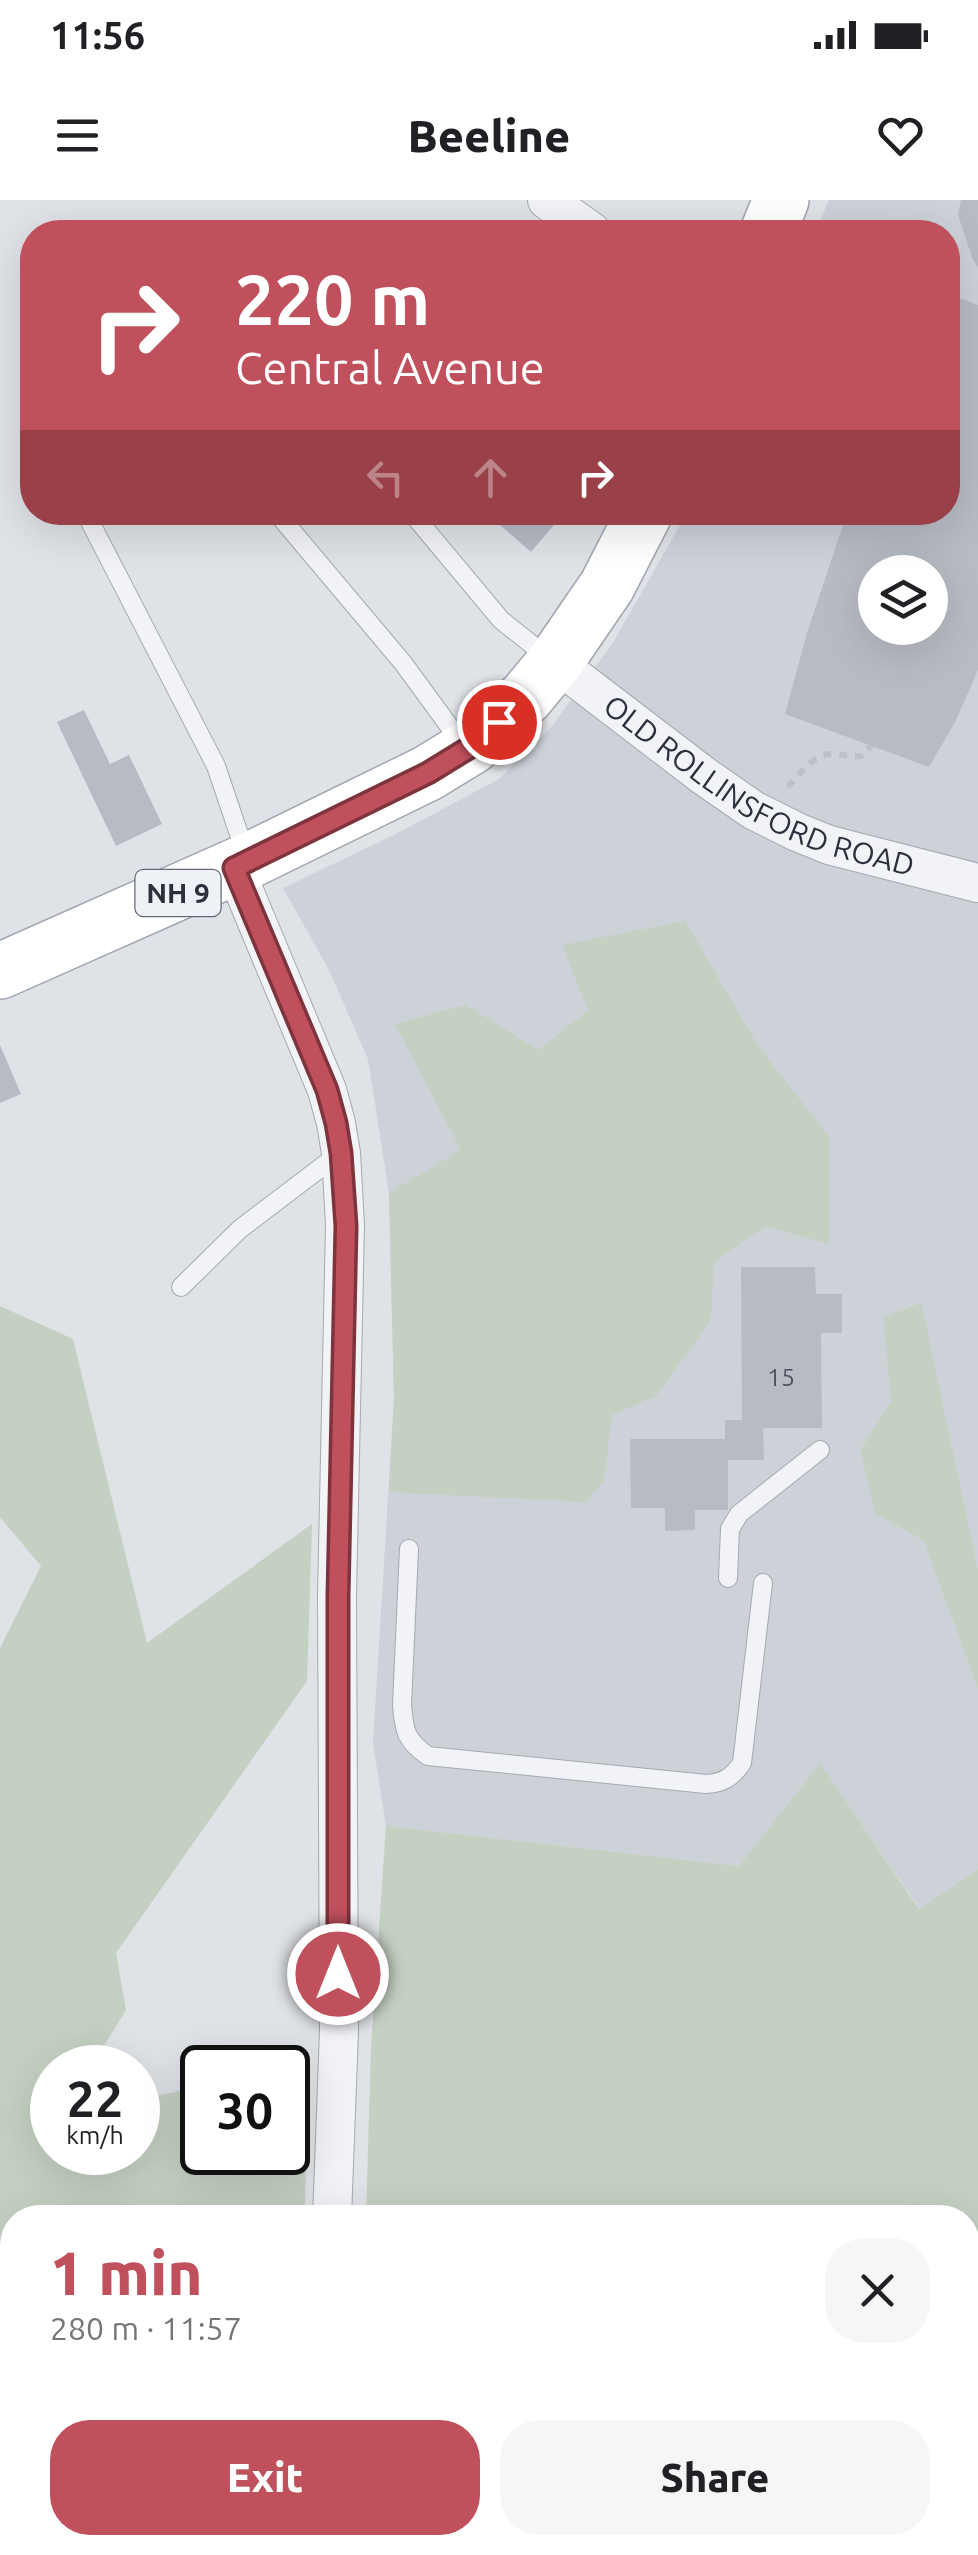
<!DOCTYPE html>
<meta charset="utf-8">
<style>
:root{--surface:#fff;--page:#f6f6f6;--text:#202124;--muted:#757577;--accent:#c0505c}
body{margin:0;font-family:Ubuntu,sans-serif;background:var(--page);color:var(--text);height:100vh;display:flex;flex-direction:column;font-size:38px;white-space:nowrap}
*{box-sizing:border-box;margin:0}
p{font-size:32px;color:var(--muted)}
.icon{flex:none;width:55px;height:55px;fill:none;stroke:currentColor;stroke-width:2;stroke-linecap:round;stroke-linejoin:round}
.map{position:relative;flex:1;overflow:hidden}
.drawer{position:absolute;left:0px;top:2005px;width:980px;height:350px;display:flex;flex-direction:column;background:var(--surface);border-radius:40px 40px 0 0;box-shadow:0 10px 40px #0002}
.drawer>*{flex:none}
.banner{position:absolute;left:20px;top:20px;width:940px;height:305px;border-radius:40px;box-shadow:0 10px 40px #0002;background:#c0505c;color:#fff;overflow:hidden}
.tools{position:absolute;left:858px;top:355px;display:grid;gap:20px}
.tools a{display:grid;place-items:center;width:90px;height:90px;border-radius:50%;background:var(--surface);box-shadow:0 10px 40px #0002;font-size:50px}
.speed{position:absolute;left:30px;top:1845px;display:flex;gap:20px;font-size:50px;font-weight:700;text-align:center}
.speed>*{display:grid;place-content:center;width:130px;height:130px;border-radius:50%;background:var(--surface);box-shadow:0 10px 40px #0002;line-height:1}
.speed small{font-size:25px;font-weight:400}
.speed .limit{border:5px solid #111;border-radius:15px;background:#fff;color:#111}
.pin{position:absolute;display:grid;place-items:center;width:85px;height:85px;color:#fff;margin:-42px;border:5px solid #fff;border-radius:50%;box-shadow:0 2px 10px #0007}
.me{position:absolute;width:110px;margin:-55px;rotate:0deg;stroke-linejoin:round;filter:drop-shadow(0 0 8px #0008)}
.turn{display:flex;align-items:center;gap:35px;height:210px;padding:0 50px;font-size:45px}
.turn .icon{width:130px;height:130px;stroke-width:2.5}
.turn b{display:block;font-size:70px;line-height:85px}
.lanes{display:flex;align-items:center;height:95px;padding:0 50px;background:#0003;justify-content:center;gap:50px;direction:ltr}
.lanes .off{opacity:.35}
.round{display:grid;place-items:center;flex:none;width:105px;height:105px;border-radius:40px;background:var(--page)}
.summary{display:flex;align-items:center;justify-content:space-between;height:170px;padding:0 50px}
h1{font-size:60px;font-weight:800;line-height:75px;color:var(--accent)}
.action{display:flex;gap:20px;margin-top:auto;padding:20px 50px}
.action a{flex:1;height:115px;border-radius:40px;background:var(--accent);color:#fff;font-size:40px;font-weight:800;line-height:115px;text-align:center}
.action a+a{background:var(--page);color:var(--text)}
.status{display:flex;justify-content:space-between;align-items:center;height:70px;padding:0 50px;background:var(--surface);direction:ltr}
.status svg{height:28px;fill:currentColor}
header{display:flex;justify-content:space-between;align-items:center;height:130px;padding:0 50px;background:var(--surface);font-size:45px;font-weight:800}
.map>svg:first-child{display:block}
</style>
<div class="status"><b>11:56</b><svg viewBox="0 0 49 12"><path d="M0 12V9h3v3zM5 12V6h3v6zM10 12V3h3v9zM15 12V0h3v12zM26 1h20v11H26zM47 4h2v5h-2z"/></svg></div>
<header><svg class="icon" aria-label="menu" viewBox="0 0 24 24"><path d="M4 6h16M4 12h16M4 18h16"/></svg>Beeline<svg class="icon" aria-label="heart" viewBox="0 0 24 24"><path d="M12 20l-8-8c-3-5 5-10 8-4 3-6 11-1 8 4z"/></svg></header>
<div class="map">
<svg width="978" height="2355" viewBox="0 0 978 2355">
<rect width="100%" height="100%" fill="#dfe2e7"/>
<path fill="#cdd1d8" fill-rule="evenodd" d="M829 0H978V1369L920 1102 884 1118 891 1201 860 1250 875 1314 923 1340 978 1489V1669L920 1709 820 1564 739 1666 386 1626 373 1543 394 1198 389 993 368 859 329 770 283 688 396 634 499 579 552 526 614 441 687 313 948 312V32H815ZM875 372H930V428H875Z"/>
<path fill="#c4d0c1" d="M685 721 758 846 829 937V1044L765 1026 714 1062 711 1120 656 1196 612 1215 604 1280 586 1302 389 1292 394 1198 389 993 461 950 395 824 466 805 538 850 588 810 562 745Z
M921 1102 978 1369V1489L923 1340 875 1314 860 1250 891 1201 883 1118Z
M0 1106 73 1139 147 1443 312 1324 307 1481 116 1753 126 1810 91 1867 52 1868V1952H138V1900L202 1886V1952H288V1868L307 1864 305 2017 12 2018V2342H968V2018L366 2017 371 1847 386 1626 739 1666 820 1563 919 1709 978 1669V2352L976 2355H0V1448L41 1366 0 1317Z"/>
<path fill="#b7bbc3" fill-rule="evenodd" d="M961 0H978V67L973 60 958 15Z
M952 95 978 105V470L955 522 929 567 785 514 807 433 843 325 833 321 837 312H948V101ZM875 372H930V428H875Z
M485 312H565L531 352Z
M84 510 110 564 129 555 162 624 116 646 57 522Z
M0 845 21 894 0 903Z
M741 1067H815L816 1094H842V1133H821L822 1228H763L764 1260H728V1310H695V1330L665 1331V1308H631L630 1239H725V1220H742Z
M515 2342H721L714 2355H523Z"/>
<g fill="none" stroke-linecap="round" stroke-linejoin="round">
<defs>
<path id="lane" d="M85 312 216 566 246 655
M276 312 403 463 463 545
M411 312 501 420 550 459
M181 1087 240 1029 340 953
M409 1349 402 1505C404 1531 406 1541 428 1556L706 1584C724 1583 732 1577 742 1563L763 1383
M728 1378 730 1329 739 1314 820 1250"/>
<g id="street">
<path d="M547 0 592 32"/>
<path id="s1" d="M555 462 704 576 753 610 797 632 829 645 978 683"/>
<path d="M234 667 327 890 336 923 341 953 345 1025 337 1396 339 1831 332 2018"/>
<path d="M346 2342 349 2355"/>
</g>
<path id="primary" d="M768 32 781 0
M0 771 248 661 428 573 472 546 526 497 555 462 607 386 645 312"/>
</defs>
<use href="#lane" stroke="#a5a9b0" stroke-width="20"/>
<use href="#street" stroke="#a5a9b0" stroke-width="40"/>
<use href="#primary" stroke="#a0a6b1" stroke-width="58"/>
<path stroke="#bdc0c6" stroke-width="6" stroke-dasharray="8 8" stroke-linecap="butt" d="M788 587C801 573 815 551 837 554 848 556 852 557 863 556L871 545
M771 2355 772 2342"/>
<use href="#lane" stroke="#f1f3f6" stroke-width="18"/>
<use href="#street" stroke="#f1f3f6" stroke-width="38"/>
<use href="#primary" stroke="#fff" stroke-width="55"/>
</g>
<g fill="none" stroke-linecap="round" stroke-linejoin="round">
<defs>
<path id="route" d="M338 1774V1396L346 1026 341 953 336 923 327 890 234 668 428 573 472 546 499 522"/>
</defs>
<use href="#route" stroke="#7d343c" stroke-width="25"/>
<use href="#route" stroke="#c0505c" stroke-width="18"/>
</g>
<g text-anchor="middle" stroke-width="10" stroke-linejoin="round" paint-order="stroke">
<g font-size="25" fill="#4d535e">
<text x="781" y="1186">15</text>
</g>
<rect fill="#eef1f5" stroke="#656a74" stroke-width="2.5" x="135.5" y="670" width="85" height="46" rx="8"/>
<g font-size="28" font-weight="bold" fill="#2a303c">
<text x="178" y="703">NH 9</text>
</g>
<g font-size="30" fill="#2a303c" stroke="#eef1f5">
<text dy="10" stroke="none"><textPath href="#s1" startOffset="242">OLD ROLLINSFORD ROAD</textPath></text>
</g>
</g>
</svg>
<div class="tools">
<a><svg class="icon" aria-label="layers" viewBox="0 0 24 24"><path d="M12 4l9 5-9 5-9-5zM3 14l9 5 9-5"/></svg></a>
</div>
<div class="speed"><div>22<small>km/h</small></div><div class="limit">30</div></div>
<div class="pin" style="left:499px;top:522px;background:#d93025"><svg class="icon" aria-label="arrive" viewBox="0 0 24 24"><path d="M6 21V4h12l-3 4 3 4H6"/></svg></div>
<svg class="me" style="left:338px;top:1774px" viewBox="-20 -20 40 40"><circle r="17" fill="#c0505c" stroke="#fff" stroke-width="3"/><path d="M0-11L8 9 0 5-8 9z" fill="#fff"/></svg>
<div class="banner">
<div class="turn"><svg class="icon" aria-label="right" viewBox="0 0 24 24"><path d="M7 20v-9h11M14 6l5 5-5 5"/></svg><div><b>220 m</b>Central Avenue</div></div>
<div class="lanes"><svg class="icon off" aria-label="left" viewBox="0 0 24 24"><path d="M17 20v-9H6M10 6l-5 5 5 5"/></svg><svg class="icon off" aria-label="ahead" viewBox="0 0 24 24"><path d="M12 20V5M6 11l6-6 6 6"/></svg><svg class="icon" aria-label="right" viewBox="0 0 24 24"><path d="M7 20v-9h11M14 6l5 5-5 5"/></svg></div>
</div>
<section class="drawer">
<div class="summary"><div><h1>1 min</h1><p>280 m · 11:57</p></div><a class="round"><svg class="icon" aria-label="close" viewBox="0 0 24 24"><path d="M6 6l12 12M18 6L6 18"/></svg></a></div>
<div class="action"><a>Exit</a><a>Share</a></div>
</section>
</div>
